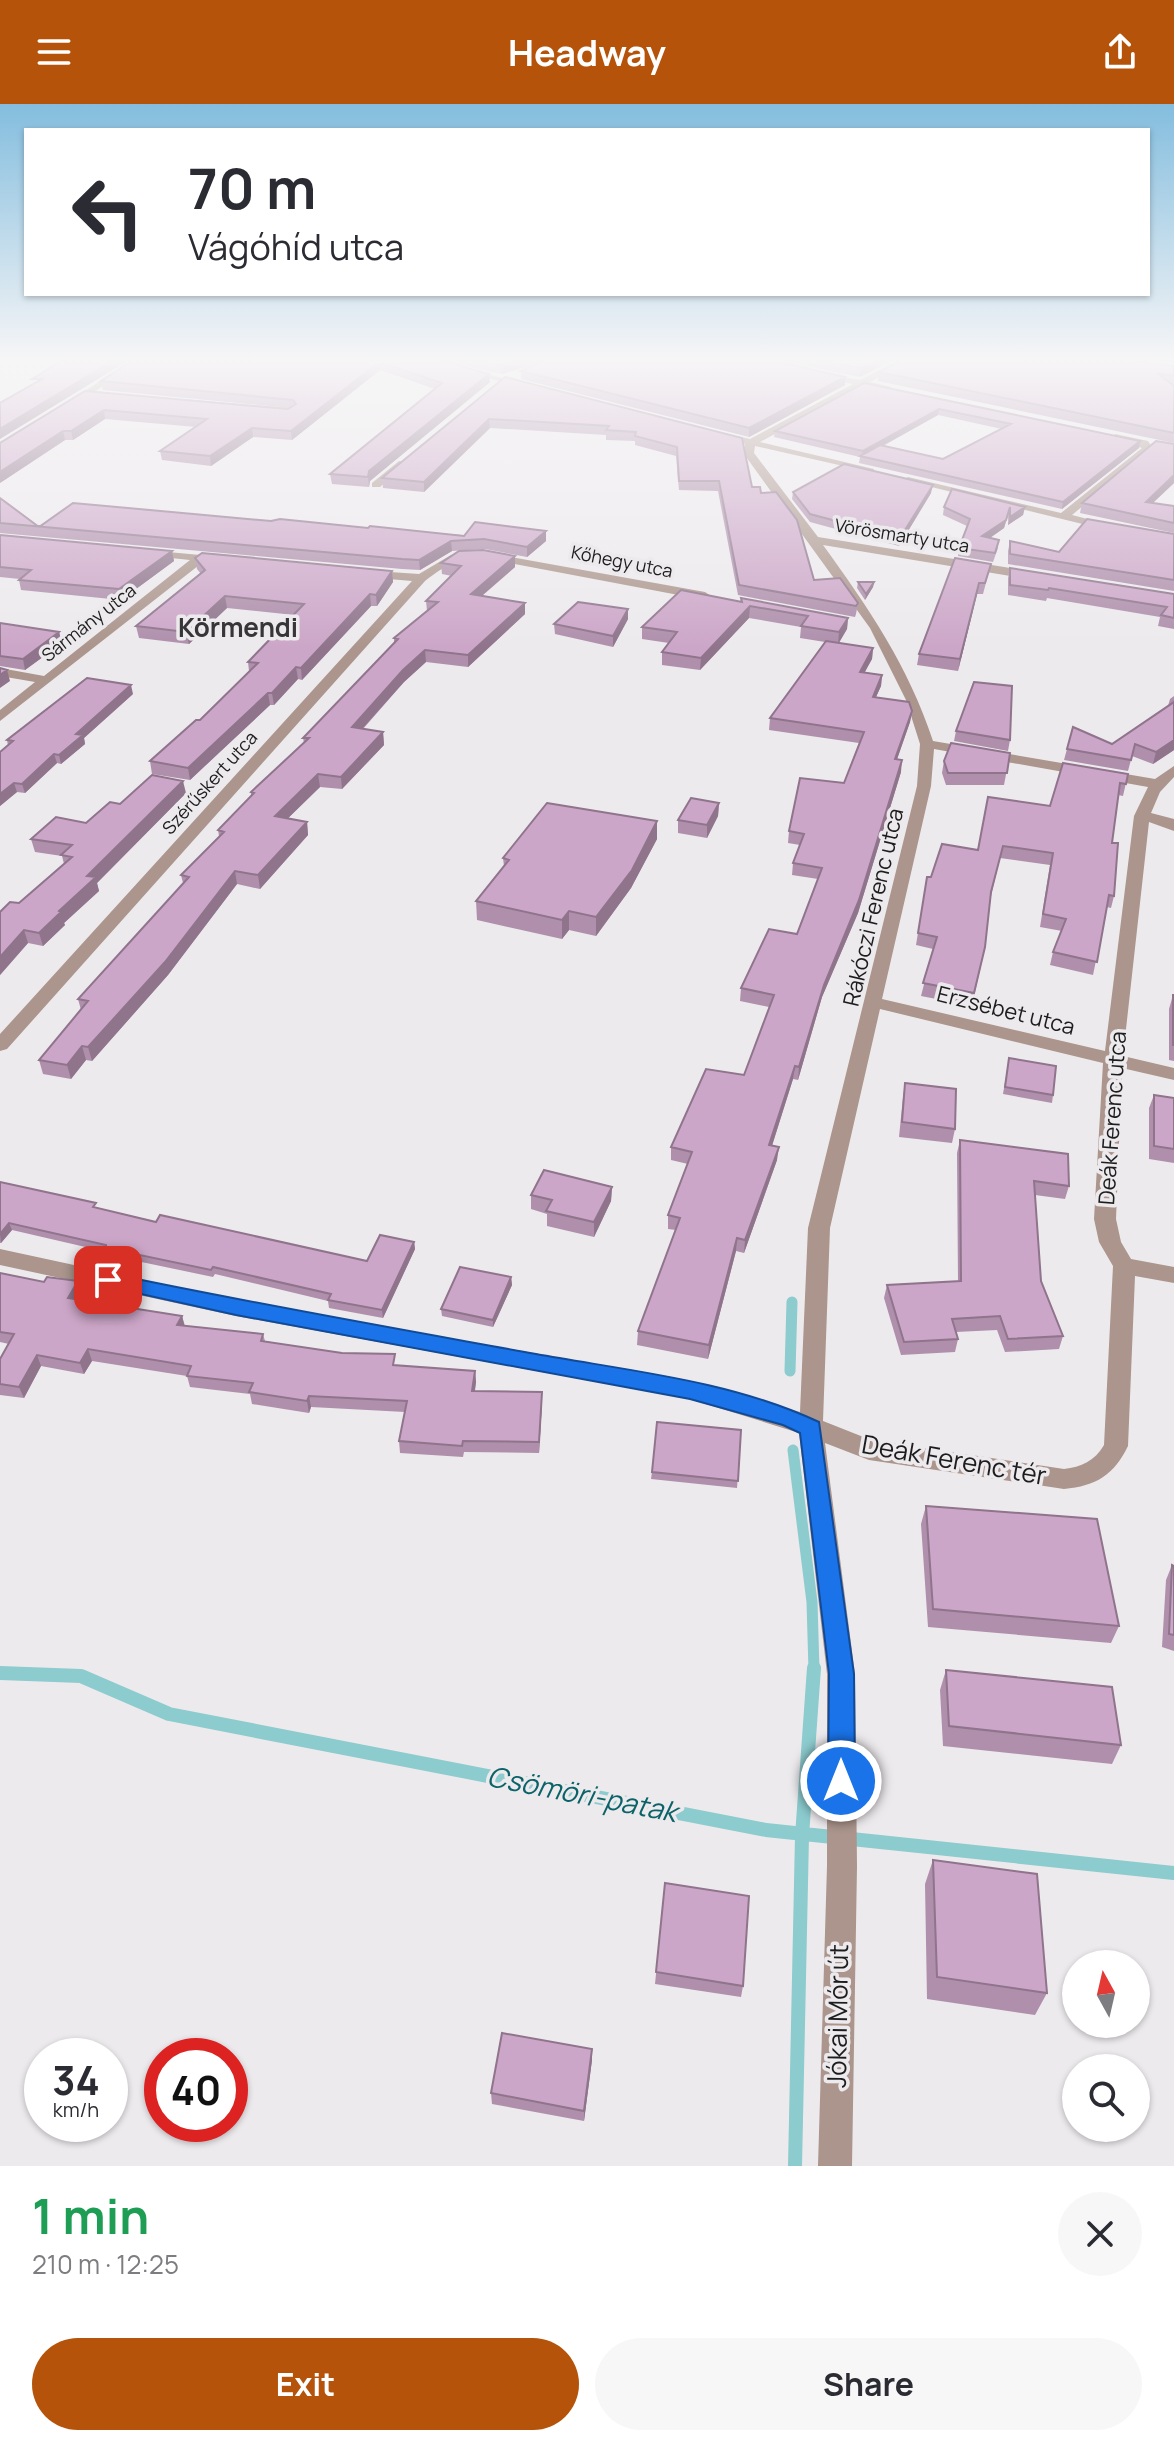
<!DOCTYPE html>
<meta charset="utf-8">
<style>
:root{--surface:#fff;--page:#f7f7f7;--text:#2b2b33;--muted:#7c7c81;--accent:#b45309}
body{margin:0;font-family:Manrope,sans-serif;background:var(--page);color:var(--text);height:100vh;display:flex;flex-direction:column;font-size:30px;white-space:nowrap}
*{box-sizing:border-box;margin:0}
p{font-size:26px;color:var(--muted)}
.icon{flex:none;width:44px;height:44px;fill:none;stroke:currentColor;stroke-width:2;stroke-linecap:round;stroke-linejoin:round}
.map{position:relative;height:2062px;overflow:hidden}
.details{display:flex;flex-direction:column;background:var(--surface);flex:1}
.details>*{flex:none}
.hud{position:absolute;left:24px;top:24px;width:1126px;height:168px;border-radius:0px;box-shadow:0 2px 6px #0004;background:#fff;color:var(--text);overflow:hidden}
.needle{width:52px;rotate:352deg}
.fabs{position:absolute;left:1062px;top:1846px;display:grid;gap:16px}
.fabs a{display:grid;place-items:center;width:88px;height:88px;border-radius:50%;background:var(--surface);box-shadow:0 2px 6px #0004;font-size:40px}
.speed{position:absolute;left:24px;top:1934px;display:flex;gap:16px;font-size:40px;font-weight:700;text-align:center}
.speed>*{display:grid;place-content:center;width:104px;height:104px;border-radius:50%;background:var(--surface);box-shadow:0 2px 6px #0004;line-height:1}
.speed small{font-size:20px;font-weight:400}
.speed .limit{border:12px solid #d22;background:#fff;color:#111}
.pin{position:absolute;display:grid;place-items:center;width:68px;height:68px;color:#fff;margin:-34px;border-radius:16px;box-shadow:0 4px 12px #0006}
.me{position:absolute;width:88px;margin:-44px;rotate:0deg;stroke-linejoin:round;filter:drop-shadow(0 0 6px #0008)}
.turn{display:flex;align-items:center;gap:28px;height:168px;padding:0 32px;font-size:36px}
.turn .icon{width:104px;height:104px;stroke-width:2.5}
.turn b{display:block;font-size:56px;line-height:68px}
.round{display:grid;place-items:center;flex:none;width:84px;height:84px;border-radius:42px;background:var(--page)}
.summary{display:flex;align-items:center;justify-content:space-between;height:136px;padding:0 32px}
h1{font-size:48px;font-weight:700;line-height:60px;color:#1e9e55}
.cta{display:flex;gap:16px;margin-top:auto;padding:16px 32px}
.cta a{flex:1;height:92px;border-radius:48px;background:var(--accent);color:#fff;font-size:32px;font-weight:700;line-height:92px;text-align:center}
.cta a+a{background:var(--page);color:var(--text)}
header{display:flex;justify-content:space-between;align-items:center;height:104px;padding:0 32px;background:var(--accent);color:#fff;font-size:36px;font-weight:700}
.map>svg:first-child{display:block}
</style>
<header><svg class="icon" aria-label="menu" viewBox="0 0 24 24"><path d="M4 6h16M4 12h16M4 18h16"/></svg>Headway<svg class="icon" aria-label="share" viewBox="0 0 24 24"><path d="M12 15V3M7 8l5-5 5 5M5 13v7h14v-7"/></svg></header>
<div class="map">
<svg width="1174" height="2062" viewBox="0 0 1174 2062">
<rect width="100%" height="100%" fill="#edeaed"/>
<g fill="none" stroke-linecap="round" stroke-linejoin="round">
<path stroke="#8ccbce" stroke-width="11" d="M790 1267 792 1198
M793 1346 812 1498 814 1566"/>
<path stroke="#8ccbce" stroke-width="14" d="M0 1569 81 1572 169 1610 766 1726 1174 1769
M795 2062 802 1732 814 1564"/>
<path fill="#ab958c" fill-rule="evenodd" d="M133 256H143L71 303 63 301Z
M421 256H434L533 282 528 285Z
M899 256H909L870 278 891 283V287L863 282 760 338 874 365V369L755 342 754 349 818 433 1035 468 1041 472 1035 476 823 441C868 503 909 563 933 637L1155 675 1174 662V673L1160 688 1151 709 1174 715V727L1149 718 1123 952 1174 964V976L1122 964 1116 1115 1121 1138 1131 1155 1174 1163V1179L1135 1172 1128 1342C1114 1371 1096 1382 1064 1385L869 1356 825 1339 855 1570 857 1762 852 2062H818L827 1762V1570L799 1329 690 1295 236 1212 0 1161V1145L236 1196 690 1277 800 1308 808 1124 917 682 920 640 906 596 870 524 749 357 744 349 745 340 732 335 737 332 750 335 853 280 819 273V269L860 276ZM934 645 1148 683 1134 712 1105 947 882 895 931 682ZM880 905 1103 959 1094 1115 1099 1138 1113 1162 1104 1341C1095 1357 1081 1363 1064 1365L871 1336 823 1317 830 1124Z
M1115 330 1148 337 1153 344 1072 411 1115 422 1117 424 1111 427 903 376 908 373 1061 409 1142 344 1112 335Z
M399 357 408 359 380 383H372V379Z
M146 446 222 453 228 456 222 459 203 458 0 617V606L35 578 0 572V564L44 572 190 456 142 451V447Z
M478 447 705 488 711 492 705 496 478 453C457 453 442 464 425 477L7 945 0 947V930L412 477 365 473 361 472V466L419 470 451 451Z"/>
</g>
<path fill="#af8fac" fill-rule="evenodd" d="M133 256H769L845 281 749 333 521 275V267L542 258 502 270 450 259 489 270 490 278 370 377 369 383 332 380 330 370 435 285 380 266 292 336 253 333 211 362 162 356 160 347 196 323 105 315 73 336H65L0 379 85 287 289 304 103 286 101 277Z
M775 256H893L860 273Z
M1128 256H1174V259Z
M1174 262V281L1173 280 1174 282V339L878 277 879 268Z
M505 273 742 334 752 383 761 389 814 476 858 499 856 510 855 513 738 491 718 387 679 386 676 352 635 341V337L606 336V331L490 324 424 388 383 384 382 374Z
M864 279 1140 337 1139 344 1062 405 859 359 860 353 774 333 775 327ZM938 311 1002 325 943 355 883 342Z
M1174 340V379L1153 399 1174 402V429L1080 409 1082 399Z
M793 388 931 389 899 442 810 418 792 395Z
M0 394 39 423 271 417 546 437 527 453 485 445 452 447 420 466 402 465 0 429Z
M944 403H1025L1023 411 1008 421V412L1004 424 990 434 998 444 993 458 958 452 959 444 967 422 943 411Z
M1174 430V487L1008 460V447L1010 437 1059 448Z
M0 431 172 447 174 457 121 496 21 486 19 476 20 475 0 473Z
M515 452V463L482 492 525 499V510L468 563 426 558 404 578 363 625 383 628 384 641 342 685 320 683 288 714 307 718 308 731 260 785 237 780 168 871 92 957 86 956 71 975 43 970 39 956 81 906 78 895 183 779 181 771 219 732 218 726 251 692V688L304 639 303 634 394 539V534L427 507 426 497 452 472 442 470 441 459Z
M195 454 392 467 393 478 377 502H371L302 576 298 575 274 601H270L190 676 152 670 150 657 200 616 249 567 248 558 294 511 227 504 189 540 139 534 136 522 201 470 197 465Z
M991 460 983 490H977L958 567 917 561 919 550Z
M1010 464 1174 490V525L1158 522 1160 513 1047 494 1046 497 1008 491V474Z
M858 478H874L873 483 865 496 857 484Z
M741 494 848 514 847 525 839 539 873 544 872 555 864 568 882 571 881 582 876 593 912 607 910 618 897 655 901 668 858 809 822 893 798 976 793 975 772 1042 777 1056 744 1149 736 1147 708 1255 637 1241 638 1227 676 1126 668 1125V1111L688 1060 671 1056V1043L744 971 769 903 740 897 741 884 797 830 818 775 792 771 793 759 800 741 788 739 789 727 844 679 859 639 769 626 770 614 825 538 800 534 801 523 749 514 700 566 662 561V548L669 539 642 535V523L741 498Z
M628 515 613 543 555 530 554 520Z
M0 519 59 528 62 539 25 566 0 562Z
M133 590 84 634 85 640 61 660 57 659 25 689 17 688 0 702 8 642 7 636Z
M1174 592V646L1153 660 1132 652 1128 667 1064 656 1067 645 1112 640 1168 602 1170 595Z
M956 627 1010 636 1008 647 954 637Z
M1010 649 1004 681H946L942 669 944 657Z
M1128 670 1123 692 1118 691 1112 739 1114 792 1111 804 1107 803 1093 871 1050 861 1053 848 1062 827 1040 823 1050 761 1000 754 991 792 985 843 972 902 921 892 933 845 916 841 927 773H931L1050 702Z
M186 689 97 779 99 787 64 819 65 821 43 842 28 839 0 871V808L19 799 64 760 62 752 35 748 31 735 86 719 120 700Z
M719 699 718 712 707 734 678 729V716Z
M657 717V735L631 784 596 832 569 826 562 835 477 816 476 797 504 762 503 754Z
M1173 891H1174V957L1169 956V905Z
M1009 954 1053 991 1052 999 1003 990Z
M905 979 955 1025 952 1039 899 1033 903 993Z
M1154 991 1174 994V1059L1149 1055V1004Z
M960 1036 1069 1082 1065 1095 1035 1091 1041 1177 1063 1232 1059 1245 1005 1248 997 1226 956 1228 958 1235 955 1248 901 1251 884 1194 887 1181 958 1177 957 1049Z
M0 1078 98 1104 156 1118 367 1157 414 1138 415 1145 383 1214 329 1204 328 1197 215 1170 213 1173 108 1151 107 1148 12 1126 1 1139H0Z
M612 1083 611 1097 594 1133 547 1122V1110L531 1105V1091Z
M0 1169 81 1188 77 1196 182 1212 185 1222 263 1230 265 1237 397 1262 475 1267 476 1278 475 1287 542 1299 539 1349 464 1348 463 1353 400 1349 399 1337 405 1308 311 1303 309 1309 252 1300 250 1290 190 1283 187 1272 92 1257 84 1270 41 1262 24 1294 0 1291V1255L9 1240 0 1238Z
M511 1173 512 1181 493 1223 442 1212 441 1205Z
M741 1326 737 1384 651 1375 652 1368Z
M926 1402 1119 1522 1111 1539 928 1523 921 1420Z
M1172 1461 1174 1462V1547L1162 1543 1166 1476Z
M946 1566 1121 1641 1112 1660 943 1642 940 1586Z
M933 1756 1047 1889 1035 1911 927 1895 925 1780Z
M665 1779 743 1882 741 1893 655 1880Z
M592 1945V1956L584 2017 492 2000 491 1989Z"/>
<path fill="#8f748c" d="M114 256H129L0 335V325Z
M521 256H548L502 270V262Z
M878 256H893L860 273V264Z
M379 258 380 266 292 336 291 327Z
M489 270 490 278 370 377 369 383 368 373 369 367Z
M845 273V281L749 333V324Z
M939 305 938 311 862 353 863 347Z
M104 306 105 315 73 336 71 327Z
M489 315 490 324 424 388V378Z
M252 324 253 333 211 362 210 352Z
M63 327 65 336 0 379V368Z
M1140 337 1139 344 1062 405 1063 398Z
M1174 371V379L1144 407 1146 398Z
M933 381 931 389 899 442 900 434Z
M1010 403 1004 424 981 440 982 432Z
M1025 403 1023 411 1008 421 1010 413Z
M546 427V437L527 453V443Z
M451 437 452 447 420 466 419 456Z
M172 447 174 457 121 496 119 485Z
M515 452V463L471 501V490Z
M392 467 393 478 377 502 376 491Z
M874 478 873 483 865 496 866 490Z
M979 479 977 490 958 567 960 555Z
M370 490 371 502 302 576 301 564Z
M225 492 227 504 189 540 186 528Z
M525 499V510L468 563V551Z
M750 502 749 514 700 566 701 554Z
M628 505V515L613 543V532Z
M848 514 847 525 838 540 839 528Z
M59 528 62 539 25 566 23 555Z
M873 544 872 555 859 579 860 568Z
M425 546 426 558 404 578 353 635 352 623 403 566Z
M296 563 298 575 274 601 272 589Z
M7 566 10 577 0 584V571Z
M882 571 881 582 871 604 873 593Z
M131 581 133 590 84 634 85 640 61 660 59 651 76 630Z
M268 589 270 601 190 676 188 664Z
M912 607 910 618 893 667 895 655Z
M383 628 384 641 342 685 341 673Z
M1174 636V646L1153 660 1156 648Z
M54 650 57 659 25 689 22 680Z
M902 656 901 668 858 809 822 893 798 976 799 963 824 881Z
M318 670 320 683 277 725 275 712Z
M183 677 186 689 97 779 99 787 64 819 65 821 43 842 39 829 87 772Z
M14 679 17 688 0 702V690Z
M719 699 718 712 707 734V721Z
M657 717V735L631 784 596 832V813Z
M307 718 308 731 260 785 258 771Z
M235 767 237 780 168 871 92 957 88 943Z
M569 807V826L562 835V816Z
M24 826 28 839 0 871V853Z
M82 942 86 956 71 975 67 961Z
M795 962 793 975 768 1054 769 1041Z
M779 1043 777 1056 744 1149 745 1136Z
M612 1083 611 1097 594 1133V1118Z
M9 1119 12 1126 1 1139 0 1130Z
M737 1134 736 1147 708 1255 709 1241Z
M414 1138 415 1145 383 1214 382 1206Z
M511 1173 512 1181 493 1223V1216Z
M78 1177 81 1188 72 1206 68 1194Z
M182 1212 185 1224 177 1221Z
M88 1245 92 1257 84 1270 80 1259Z
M37 1251 41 1262 24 1294 19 1283Z
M475 1267 476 1278 473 1298 472 1287Z
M542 1288V1299L539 1349V1338Z
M309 1292 311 1303 309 1309 307 1297Z
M592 1945V1956L584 2017V2007Z"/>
<path fill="#cca6c8" stroke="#8f748c" stroke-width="2" d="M63 256H114L0 325V299L42 275H32Z
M133 256H438L489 270 369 367 368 373 330 370 442 279 379 258 291 327 252 324 210 352 160 347 207 315 104 306 71 327H63L0 368V339L85 287 288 305 296 300 293 296 101 277Z
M473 256H521L502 262Z
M546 256H769L845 273 749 324 521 267Z
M817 256H878L860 264Z
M902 256H1127L1174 262V272L1157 269 1174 282V329L879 268Z
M505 273 742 334 752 383H760L761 389 776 388 797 416 814 476 840 474 858 499 856 502 739 481 719 377H679L677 343 635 332 636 328 606 326 609 322 489 315 424 378 382 374Z
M864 279 1140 337 1063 398 860 352 880 341 943 355 1011 320 939 305 863 347 775 327Z
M1156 337 1174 340V371L1146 398 1174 402V419L1082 399Z
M844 360 933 381 900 434 810 410 793 388Z
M952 385 1025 403 1010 413V403L1006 416 982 432 999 436 995 449 959 444 970 415 944 403Z
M0 394 39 423 73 399 271 417 280 415 368 424 370 422 464 432 475 418 546 427 527 443 484 435 451 437 419 456 402 455 0 419Z
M1087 415 1174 430V476L1010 450V437L1059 448Z
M0 431 172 447 119 485 19 476 31 466 0 463Z
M483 446 515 452 471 490 525 499 468 551 425 546 403 566 352 623 383 628 341 673 318 670 275 712 307 718 258 771 235 767 165 858 88 943 82 942 67 961 39 956 88 897 78 895 189 773 181 771 224 728 218 726 254 689 251 688 309 634H303L398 535 394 534 438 498 426 497 461 462 441 459 459 447Z
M202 449 392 467 376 491 370 490 301 564 296 563 272 589H268L188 664 150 657 196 616H200L258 559 248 558 304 500 225 492 186 528 136 522 205 466 195 454Z
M955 454 991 460 985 479H979L960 555 919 550Z
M1010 464 1174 490V514L1161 511 1167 503 1049 484 1048 486 1010 481Z
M858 478H874L866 490Z
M681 486 742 498 741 494 848 514 839 528 801 522 808 512 750 502 701 554 662 548 677 528 642 523Z
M578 498 628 505 613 532 554 520Z
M0 519 59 528 23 555 0 552Z
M826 537 873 544 860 568 882 571 873 593 909 598 912 607 895 655 902 656 859 796 824 881 799 963 795 962 769 1041 779 1043 745 1136 737 1134 709 1241 638 1227 680 1114 668 1111 692 1048 671 1043 706 965 744 971 774 891 741 884 769 825 797 830 822 764 793 759 804 730 789 727 800 674 844 679 864 628 770 614Z
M0 564 7 566 0 571Z
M87 574 131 581 76 630 83 631 59 651 54 650 22 680 14 679 0 690V648L13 637 7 636Z
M974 578 1012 582 1010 636 956 627Z
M1174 598V636L1156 648 1135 640 1131 656 1067 645 1073 623 1112 640Z
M951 639 1010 649 1007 669H948L944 657Z
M1063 659 1128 670 1126 680 1120 679 1112 739H1118L1114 792 1109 791 1097 858 1053 848 1066 815 1043 810 1053 749 1003 742 991 788 985 843 974 889 923 879 937 833 918 829 927 773H931L942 740 978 746 988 693 1050 702Z
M152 671 183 677 87 772 96 773 59 807 61 808 39 829 24 826 0 853V808L10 798 19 799 72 753 61 751 72 741 31 735 56 713 86 719 110 698 120 700Z
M691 694 719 699 707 721 678 716Z
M547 699 657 717 632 766 596 813 569 807 562 816 476 797 509 756 503 754Z
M1173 891H1174V941H1173Z
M1009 954 1056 962 1053 991 1005 983Z
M905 979 956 985 955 1025 902 1018Z
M1154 991 1174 994V1045L1154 1042Z
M960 1036 1068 1050 1069 1082 1034 1077 1041 1177 1063 1232 1008 1235 1000 1212 952 1215 958 1235 904 1238 887 1181 961 1177Z
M544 1066 612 1083 594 1118 546 1107 552 1096 531 1091Z
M0 1078 96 1099 93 1103 156 1118 160 1111 367 1157 380 1131 414 1138 382 1206 328 1196 331 1190 213 1163 211 1166 106 1144V1141L9 1119 0 1130Z
M460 1163 511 1173 493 1216 441 1205Z
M0 1169 44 1178 47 1173 78 1177 68 1194 182 1212 177 1221 263 1230 261 1237 342 1249 395 1250 393 1261 475 1267 472 1287 542 1288 539 1338 463 1337 462 1342 399 1337 407 1297 309 1292 307 1297 249 1288 253 1279 187 1272 191 1262 88 1245 80 1259 37 1251 19 1283 0 1280V1255L14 1230 0 1228Z
M657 1318 741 1326 738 1377 652 1368Z
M926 1402 1097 1415 1119 1522 933 1505Z
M1172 1461 1174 1462V1531L1169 1530Z
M946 1566 1112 1583 1121 1641 949 1622Z
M933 1756 1037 1770 1047 1889 937 1873Z
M665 1779 749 1792 743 1882 656 1868Z
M502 1929 592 1945 584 2007 491 1989Z"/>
<linearGradient id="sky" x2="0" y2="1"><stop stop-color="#83bdde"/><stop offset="0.47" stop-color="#f7f6f7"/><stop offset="1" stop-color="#f7f6f7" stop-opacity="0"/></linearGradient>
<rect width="1174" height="544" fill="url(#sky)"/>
<path fill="#1a73e8" stroke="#114b97" stroke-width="2" d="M108 1169C250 1199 393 1224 536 1250 630 1267 732 1277 819 1318L854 1570 855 1677 851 1686 841 1690 832 1686 828 1677 829 1570 800 1329 783 1321 690 1295 236 1211 100 1181 98 1176 100 1171Z"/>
<g text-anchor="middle" stroke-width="7" stroke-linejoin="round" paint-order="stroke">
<g font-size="18" fill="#1e1d1e" stroke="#edeaed">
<text transform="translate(902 432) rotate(9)" y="6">Vörösmarty utca</text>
<text transform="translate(622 458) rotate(11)" y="6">Kőhegy utca</text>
<text transform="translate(89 519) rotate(-38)" y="6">Sármány utca</text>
<text transform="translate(210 679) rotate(-48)" y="6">Szérűskert utca</text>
</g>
<g font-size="22" fill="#1e1d1e" stroke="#edeaed">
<text transform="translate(873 803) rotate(-77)" y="8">Rákóczi Ferenc utca</text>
<text transform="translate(1006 906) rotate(14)" y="8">Erzsébet utca</text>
<text transform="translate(1112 1014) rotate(-86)" y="8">Deák Ferenc utca</text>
</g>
<g font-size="26" font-weight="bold" fill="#373537" stroke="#edeaed">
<text x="238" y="533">Körmendi</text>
</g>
<g font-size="26" fill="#1e1d1e" stroke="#edeaed">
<text transform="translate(954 1356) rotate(10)" y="9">Deák Ferenc tér</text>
<text transform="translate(838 1912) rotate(-89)" y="9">Jókai Mór út</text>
</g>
<g font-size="28" font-style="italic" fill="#0a6368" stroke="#edeaed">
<text transform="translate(582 1690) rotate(11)" y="10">Csömöri-patak</text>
</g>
</g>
</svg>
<div class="fabs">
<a><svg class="needle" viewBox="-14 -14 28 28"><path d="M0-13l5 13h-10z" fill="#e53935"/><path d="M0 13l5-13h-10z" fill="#7c7c81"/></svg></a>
<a><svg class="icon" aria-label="search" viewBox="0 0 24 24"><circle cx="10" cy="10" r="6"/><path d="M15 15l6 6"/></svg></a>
</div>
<div class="speed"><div>34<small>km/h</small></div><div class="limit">40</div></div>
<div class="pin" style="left:108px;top:1176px;background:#d93025"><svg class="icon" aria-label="arrive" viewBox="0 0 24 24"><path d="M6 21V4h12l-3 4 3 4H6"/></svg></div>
<svg class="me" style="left:841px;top:1677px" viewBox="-20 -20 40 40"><circle r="17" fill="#1a73e8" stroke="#fff" stroke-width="3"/><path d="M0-11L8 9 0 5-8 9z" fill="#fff"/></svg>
<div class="hud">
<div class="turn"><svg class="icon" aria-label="left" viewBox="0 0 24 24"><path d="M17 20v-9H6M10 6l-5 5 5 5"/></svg><div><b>70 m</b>Vágóhíd utca</div></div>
</div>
</div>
<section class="details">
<div class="summary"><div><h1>1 min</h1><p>210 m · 12:25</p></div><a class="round"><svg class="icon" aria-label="close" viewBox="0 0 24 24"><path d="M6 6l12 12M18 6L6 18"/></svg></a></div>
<div class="cta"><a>Exit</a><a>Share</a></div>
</section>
